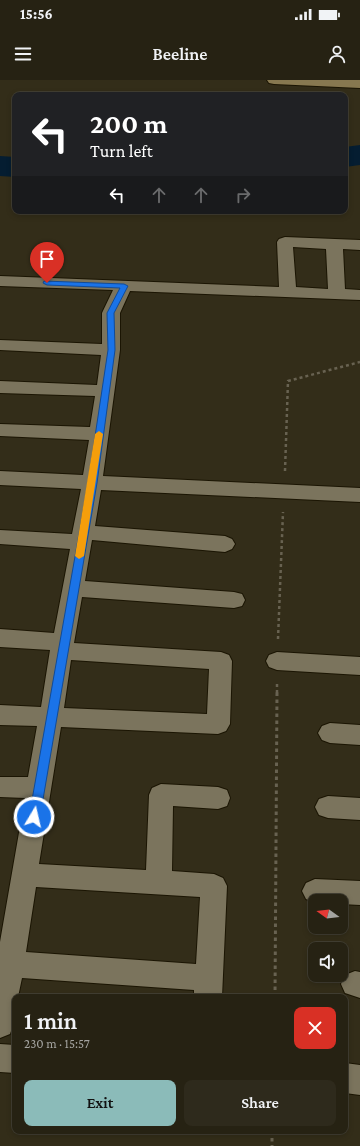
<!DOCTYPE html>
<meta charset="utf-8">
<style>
:root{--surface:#262213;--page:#2e2a1c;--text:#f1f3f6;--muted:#a4a4a0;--line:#423f33;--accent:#8bbbb9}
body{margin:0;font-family:"Crimson Pro",serif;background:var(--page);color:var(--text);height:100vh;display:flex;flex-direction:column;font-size:15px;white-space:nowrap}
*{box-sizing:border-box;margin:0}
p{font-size:13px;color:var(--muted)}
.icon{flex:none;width:22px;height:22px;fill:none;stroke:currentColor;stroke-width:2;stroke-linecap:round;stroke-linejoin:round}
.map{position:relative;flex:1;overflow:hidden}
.details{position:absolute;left:12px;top:914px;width:336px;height:140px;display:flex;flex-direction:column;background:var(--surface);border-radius:8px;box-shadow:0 2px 6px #0003,0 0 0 1px var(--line)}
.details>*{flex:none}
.banner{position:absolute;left:12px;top:12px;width:336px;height:122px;border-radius:8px;box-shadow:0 2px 6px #0003,0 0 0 1px var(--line);background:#202124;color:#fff;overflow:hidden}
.needle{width:26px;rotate:285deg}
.tools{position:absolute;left:308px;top:814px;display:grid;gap:8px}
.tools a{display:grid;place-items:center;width:40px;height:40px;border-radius:8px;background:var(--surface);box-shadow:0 2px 6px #0003,0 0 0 1px var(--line);font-size:20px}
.pin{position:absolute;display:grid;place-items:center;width:34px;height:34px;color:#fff;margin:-41px -17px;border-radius:50% 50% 50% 0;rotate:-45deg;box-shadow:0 0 4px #0007}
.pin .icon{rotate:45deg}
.me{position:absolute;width:44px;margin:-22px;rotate:9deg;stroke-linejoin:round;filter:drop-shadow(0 0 3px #0008)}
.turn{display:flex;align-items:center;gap:14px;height:84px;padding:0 12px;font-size:18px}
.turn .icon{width:52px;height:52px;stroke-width:2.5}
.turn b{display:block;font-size:28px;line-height:34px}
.lanes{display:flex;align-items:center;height:38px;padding:0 12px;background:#0003;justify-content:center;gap:20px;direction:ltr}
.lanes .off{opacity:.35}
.round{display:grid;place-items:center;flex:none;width:42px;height:42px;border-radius:8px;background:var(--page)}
.summary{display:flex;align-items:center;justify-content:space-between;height:68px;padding:0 12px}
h1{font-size:24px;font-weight:600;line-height:30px}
.button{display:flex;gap:8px;margin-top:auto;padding:8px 12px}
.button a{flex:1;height:46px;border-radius:8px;background:var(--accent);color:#111;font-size:16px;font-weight:600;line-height:46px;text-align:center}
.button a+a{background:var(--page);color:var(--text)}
.status{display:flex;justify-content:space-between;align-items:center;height:28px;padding:0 20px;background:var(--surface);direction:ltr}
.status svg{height:11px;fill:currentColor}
header{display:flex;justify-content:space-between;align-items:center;height:52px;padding:0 12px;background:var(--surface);font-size:18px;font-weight:600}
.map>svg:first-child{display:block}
</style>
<div class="status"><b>15:56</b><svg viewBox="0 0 49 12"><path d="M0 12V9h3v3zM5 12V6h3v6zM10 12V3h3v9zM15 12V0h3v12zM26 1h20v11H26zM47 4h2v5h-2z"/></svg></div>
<header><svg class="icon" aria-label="menu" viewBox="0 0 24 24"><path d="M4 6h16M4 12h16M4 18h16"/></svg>Beeline<svg class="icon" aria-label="person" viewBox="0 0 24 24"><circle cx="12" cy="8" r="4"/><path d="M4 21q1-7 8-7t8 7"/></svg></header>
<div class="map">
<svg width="360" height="1066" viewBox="0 0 360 1066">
<rect width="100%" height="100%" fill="#332d19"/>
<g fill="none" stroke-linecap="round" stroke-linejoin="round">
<path fill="#051d31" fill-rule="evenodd" d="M360 65V85L345 87V67Z
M0 76 15 77V97L0 96Z"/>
<defs>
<path id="street" d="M285 157 360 160V170L343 169 345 209 360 210V220L130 211 120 233V270L103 396 360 408V422L101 410 95 446 225 456 232 459 235 464 232 469 225 472 92 460 85 501 234 512 242 514 245 520 242 526 234 528 82 517 74 563 221 572 229 575 232 581 230 644 226 651 218 654 61 647 39 784 146 790 149 715 152 708 161 704 218 707 227 710 230 718 227 726 218 729 173 726 172 791 214 794 223 798 227 806 222 917H194V910L22 898 18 917H15V939L10 954 0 958V862L25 718 0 717V697H28L37 646 0 645V625L41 627 50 570 0 567V549L54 553 70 469 0 464V450L72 454 81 409 0 405V391L83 395 89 360 0 356V344L90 347 95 316 0 313V301L97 305 101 275 0 270V260L102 264V233L113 210 0 206V196L279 207 277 162 279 159ZM293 167 326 169 328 209 296 207ZM71 580 209 589 207 634 64 628ZM36 807 200 817 196 884 26 872Z
M277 572 360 577V595L277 590 269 587 266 581 269 575Z
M330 643 360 645V665L330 663 322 660 318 653 322 646Z
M328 716 360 718V740L328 738 319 735 315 727 319 719Z
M315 799 360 801V825L341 824V821H315V823L306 819 302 811 306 803Z
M355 891 360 892V918L345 913 341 904 345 895Z
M0 964 15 965V993L0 992Z
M345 983 360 985V1015L345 1013Z"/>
<path id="secondary" d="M267 0H360V8L274 4 269 3Z"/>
</defs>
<use href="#street" stroke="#1b1503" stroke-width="2"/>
<use href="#secondary" stroke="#1b1503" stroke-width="2"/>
<path stroke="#686251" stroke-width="2.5" stroke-dasharray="3 3" stroke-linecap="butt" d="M285 391 288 301 360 282
M278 559 283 432
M277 613V604"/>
<path stroke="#686251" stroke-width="3" stroke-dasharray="3.5 3.5" stroke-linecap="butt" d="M275 917 277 612
M272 1051V1066"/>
<use href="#street" fill="#7b745d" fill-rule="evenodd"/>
<use href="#secondary" fill="#877850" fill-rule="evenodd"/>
</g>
<path fill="#1a73e8" stroke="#114b97" d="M44 201 124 204 128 206 114 233 115 270 97 403 40 737 38 740H31L29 737 88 403 108 270 107 233 120 208 47 205 43 203Z"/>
<path fill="#f59e0b" d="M99 351 103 354 84 476 79 479 75 476 95 354Z"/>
</svg>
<div class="tools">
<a><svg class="needle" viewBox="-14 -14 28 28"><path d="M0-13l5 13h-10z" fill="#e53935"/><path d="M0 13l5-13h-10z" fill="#a4a4a0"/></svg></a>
<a><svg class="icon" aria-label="sound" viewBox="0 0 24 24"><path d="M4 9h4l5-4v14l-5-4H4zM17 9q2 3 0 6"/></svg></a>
</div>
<div class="pin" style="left:47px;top:203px;background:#d93025"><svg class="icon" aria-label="arrive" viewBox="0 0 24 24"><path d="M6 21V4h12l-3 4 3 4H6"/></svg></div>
<svg class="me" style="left:34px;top:737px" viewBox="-20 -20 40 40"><circle r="17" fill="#1a73e8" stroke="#fff" stroke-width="3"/><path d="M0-11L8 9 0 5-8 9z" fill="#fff"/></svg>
<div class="banner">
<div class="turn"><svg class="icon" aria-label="left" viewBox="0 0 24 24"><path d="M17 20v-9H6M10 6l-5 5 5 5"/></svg><div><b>200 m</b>Turn left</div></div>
<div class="lanes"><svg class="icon" aria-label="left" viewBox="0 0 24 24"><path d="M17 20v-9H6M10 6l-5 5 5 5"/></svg><svg class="icon off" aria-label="ahead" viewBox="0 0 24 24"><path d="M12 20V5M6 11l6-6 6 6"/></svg><svg class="icon off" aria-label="ahead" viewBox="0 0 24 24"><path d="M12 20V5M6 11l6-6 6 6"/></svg><svg class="icon off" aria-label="right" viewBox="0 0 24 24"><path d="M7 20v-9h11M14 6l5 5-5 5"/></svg></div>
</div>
<section class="details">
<div class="summary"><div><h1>1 min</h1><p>230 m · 15:57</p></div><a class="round" style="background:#d93025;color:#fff"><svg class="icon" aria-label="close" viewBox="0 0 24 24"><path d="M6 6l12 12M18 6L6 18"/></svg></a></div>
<div class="button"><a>Exit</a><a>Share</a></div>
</section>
</div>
